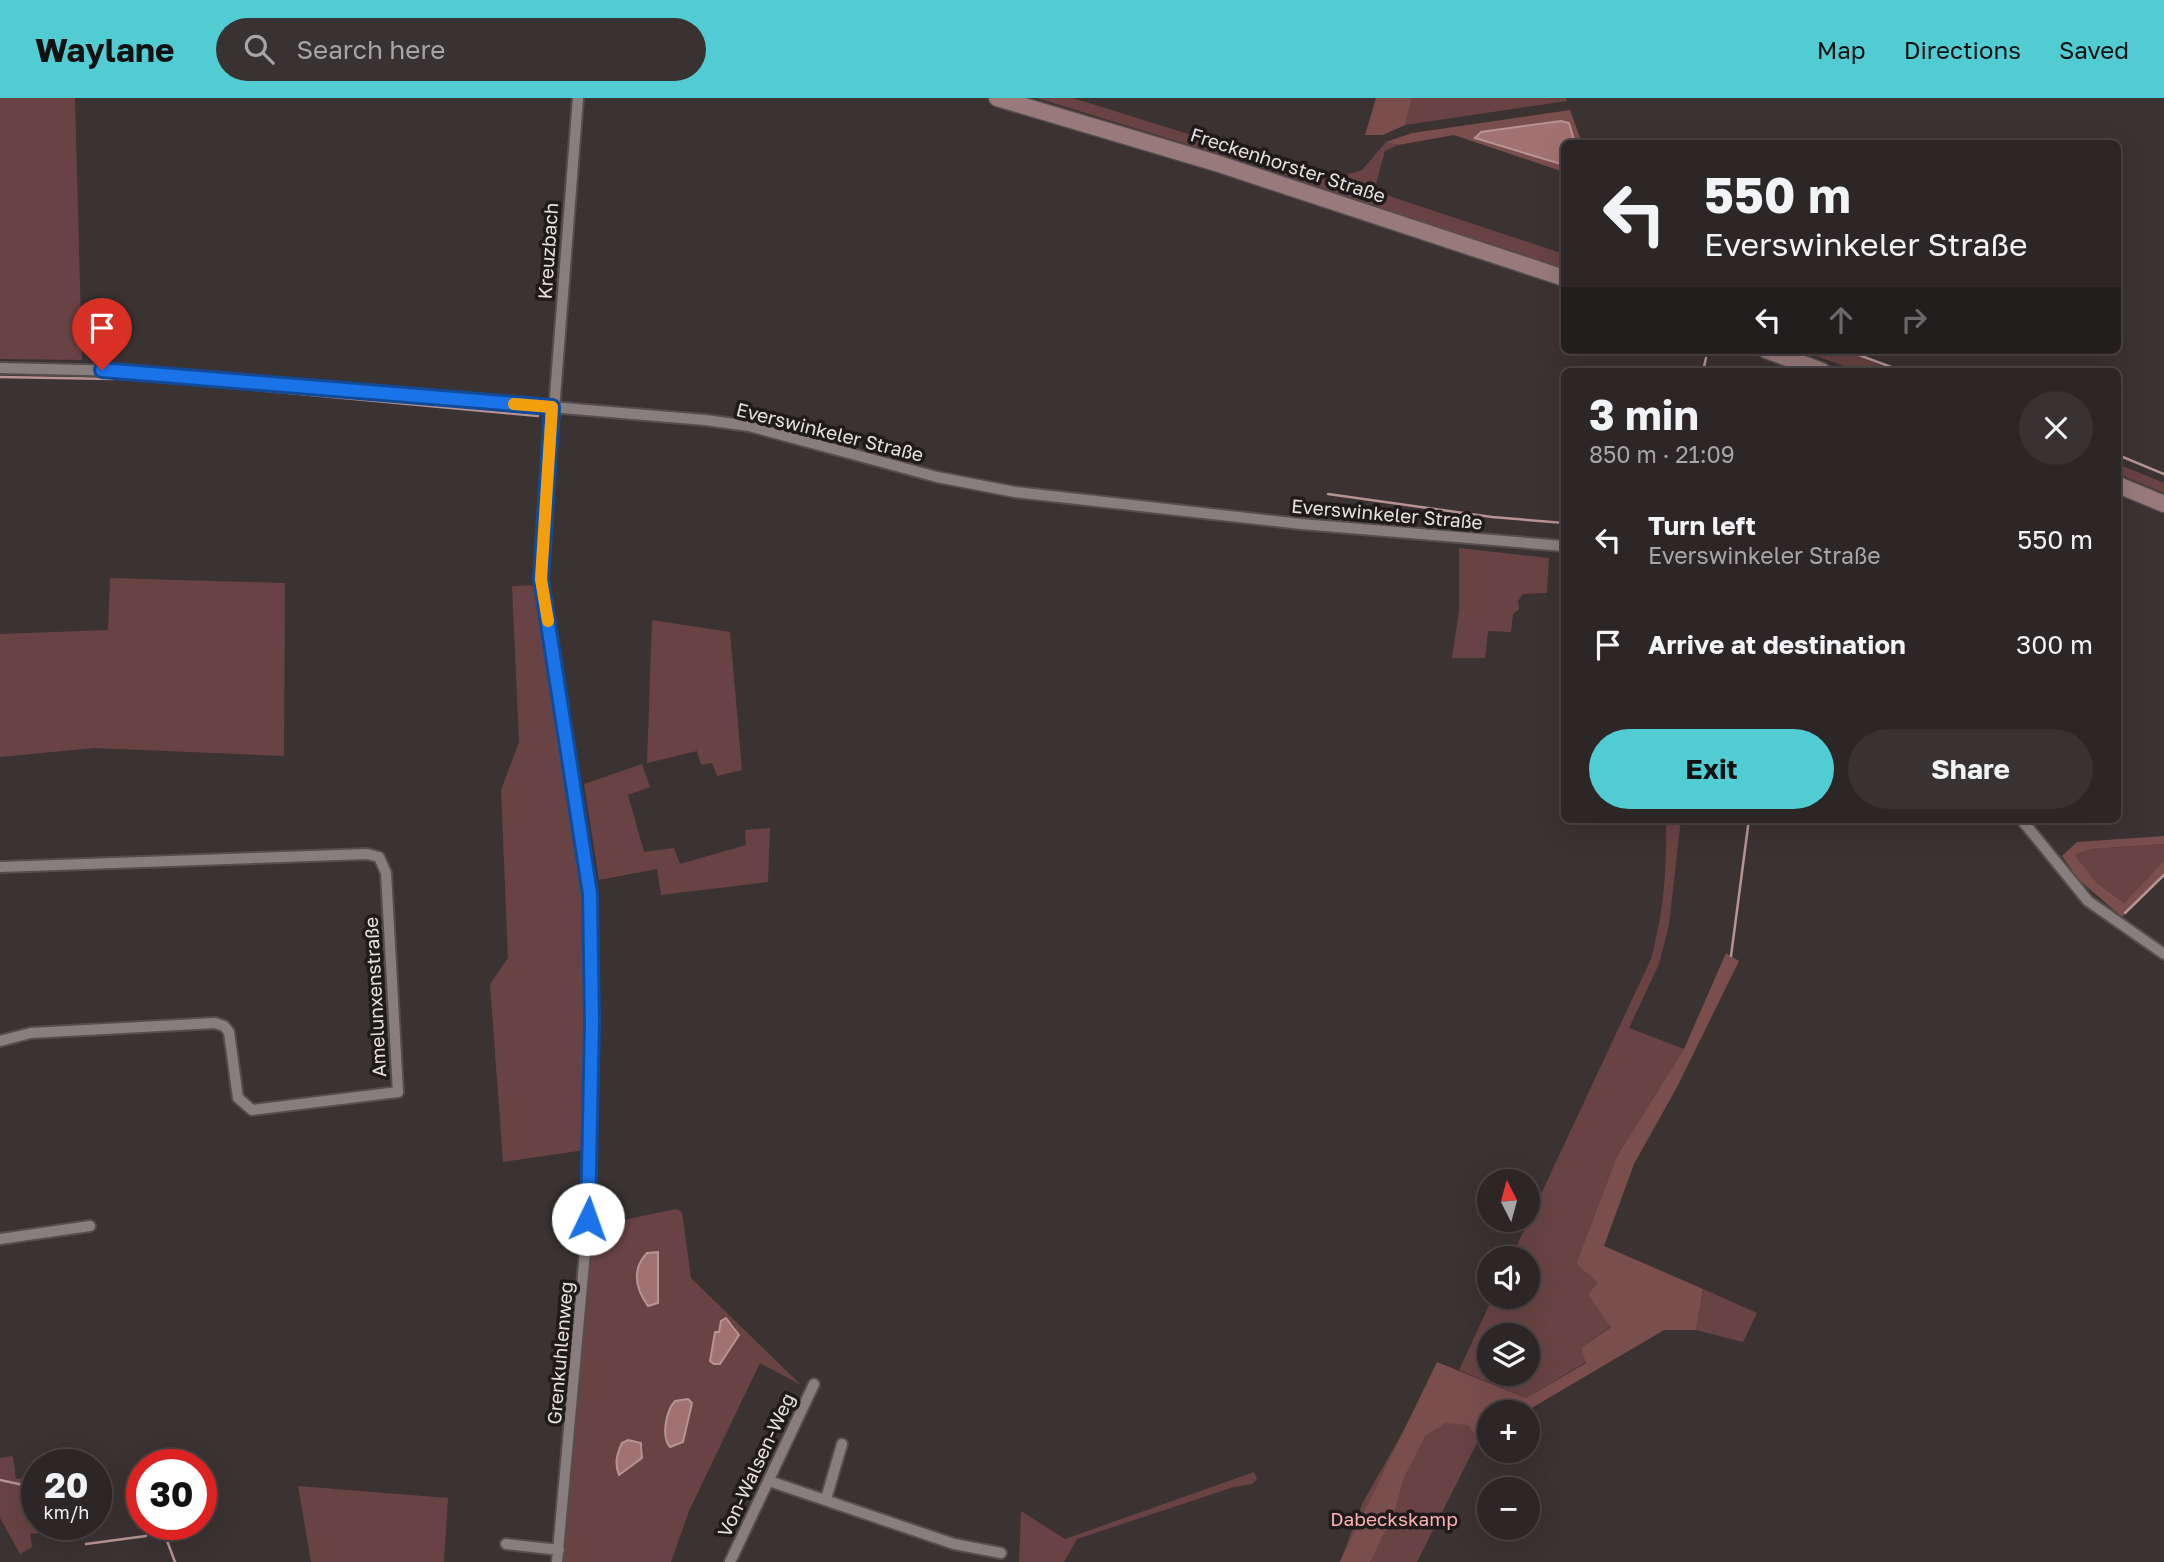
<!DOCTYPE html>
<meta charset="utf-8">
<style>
:root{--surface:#2c2626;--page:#383232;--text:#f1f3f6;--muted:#a6a5a7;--line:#484343;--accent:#51ccd2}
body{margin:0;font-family:"Golos Text",sans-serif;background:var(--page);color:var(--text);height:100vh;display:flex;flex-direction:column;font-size:26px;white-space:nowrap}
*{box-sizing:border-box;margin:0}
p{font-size:23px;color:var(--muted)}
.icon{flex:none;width:38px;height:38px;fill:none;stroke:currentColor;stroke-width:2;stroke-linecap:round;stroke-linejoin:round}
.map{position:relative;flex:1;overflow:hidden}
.sheet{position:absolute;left:1561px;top:270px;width:560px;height:455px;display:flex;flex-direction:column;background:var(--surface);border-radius:10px;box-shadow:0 7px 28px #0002,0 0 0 2px var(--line)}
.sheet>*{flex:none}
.guide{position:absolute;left:1561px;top:42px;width:560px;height:214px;border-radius:10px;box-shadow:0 7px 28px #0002,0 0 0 2px var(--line);background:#2c2626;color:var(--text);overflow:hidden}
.needle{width:46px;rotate:354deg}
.buttons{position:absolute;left:1477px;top:1071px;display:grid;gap:14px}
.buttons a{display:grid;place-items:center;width:63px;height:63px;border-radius:50%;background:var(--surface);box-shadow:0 7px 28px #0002,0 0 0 2px var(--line);font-size:35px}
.speed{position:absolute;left:21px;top:1351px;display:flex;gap:14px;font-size:35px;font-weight:700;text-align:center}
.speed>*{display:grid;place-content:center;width:91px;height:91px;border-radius:50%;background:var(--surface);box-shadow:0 7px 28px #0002,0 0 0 2px var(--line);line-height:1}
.speed small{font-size:18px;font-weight:400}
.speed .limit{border:10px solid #d22;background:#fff;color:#111}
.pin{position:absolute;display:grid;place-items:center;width:60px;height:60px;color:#fff;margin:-72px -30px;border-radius:50% 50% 50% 0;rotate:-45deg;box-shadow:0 0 7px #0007}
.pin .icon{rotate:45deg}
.me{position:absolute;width:77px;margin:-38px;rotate:3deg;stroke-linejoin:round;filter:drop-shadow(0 0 5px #0008)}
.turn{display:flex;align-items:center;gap:24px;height:147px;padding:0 28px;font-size:32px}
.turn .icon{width:91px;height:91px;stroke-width:2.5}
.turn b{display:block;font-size:49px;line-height:60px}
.lanes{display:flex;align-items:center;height:66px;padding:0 28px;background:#0003;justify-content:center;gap:35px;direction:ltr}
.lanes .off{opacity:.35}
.round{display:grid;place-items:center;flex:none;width:74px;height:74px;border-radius:37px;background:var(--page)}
.summary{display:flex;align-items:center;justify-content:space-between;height:119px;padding:0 28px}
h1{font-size:42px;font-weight:700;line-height:52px}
.action{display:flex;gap:14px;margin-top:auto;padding:14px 28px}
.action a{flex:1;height:80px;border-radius:42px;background:var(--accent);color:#111;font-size:28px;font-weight:700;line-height:80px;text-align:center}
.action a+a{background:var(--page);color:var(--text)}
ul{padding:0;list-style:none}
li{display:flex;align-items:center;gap:21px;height:105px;padding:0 28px}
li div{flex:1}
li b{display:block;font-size:26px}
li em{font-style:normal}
header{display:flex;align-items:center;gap:42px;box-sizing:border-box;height:98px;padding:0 35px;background:var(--accent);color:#111}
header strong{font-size:33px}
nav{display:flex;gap:38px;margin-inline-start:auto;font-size:24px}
.search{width:490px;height:63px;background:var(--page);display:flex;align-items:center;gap:18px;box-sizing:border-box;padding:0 24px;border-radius:38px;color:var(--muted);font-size:26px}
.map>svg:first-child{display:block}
</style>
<header>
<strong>Waylane</strong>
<div class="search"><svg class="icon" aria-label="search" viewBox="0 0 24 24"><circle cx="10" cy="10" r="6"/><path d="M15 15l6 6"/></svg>Search here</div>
<nav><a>Map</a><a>Directions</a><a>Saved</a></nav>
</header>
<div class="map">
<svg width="2164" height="1464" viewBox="0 0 2164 1464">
<rect width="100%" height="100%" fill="#3b3232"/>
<path fill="#694343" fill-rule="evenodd" d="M0 0H75L82 262 0 261Z
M1037 0H1073L1332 81 1362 72 1386 44 1398 47 1385 53 1374 93 1564 156V172L1261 69Z
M1412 0H1566L1567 3 1405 27Z
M1799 252H1843L1893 273H1858Z
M2118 366 2164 385V395L2118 376Z
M1459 450 1549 460 1547 495 1523 496 1518 503 1519 511 1513 516 1511 534 1488 533 1485 560H1452L1459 513Z
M110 480 285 485 284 658 95 650 0 659V536L108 532Z
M539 487 584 795 588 921 585 1052 503 1064 490 886 508 860 501 692 519 644 512 488Z
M652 522 730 534 742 672 717 678 712 665 701 667 697 653 647 665Z
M642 666 650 689 628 697 644 754 674 750 680 766 746 747 745 732 770 730 768 784 661 797 657 771 599 782 584 686Z
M1666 721H1681L1669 827 1659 866 1629 930 1684 951 1617 1058 1576 1166 1599 1184 1588 1197 1611 1228 1581 1250 1586 1264 1526 1300 1459 1272 1493 1199H1528V1160H1511L1651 861C1664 813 1667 771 1666 721ZM1489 1237H1528V1276H1489Z
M2164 746V763L2124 805 2096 784 2075 757 2091 751Z
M676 1111 682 1114 691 1180 801 1287 760 1265 689 1413 671 1464H562L590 1129ZM659 1156 658 1205 649 1208C635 1190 637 1180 642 1160ZM726 1220 736 1230C732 1250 730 1256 710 1262L715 1235 719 1234ZM692 1305 683 1344 671 1349 665 1342V1332ZM643 1348C645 1361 638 1364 628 1370L616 1364 618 1353Z
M1703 1191 1757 1215 1743 1244 1696 1232Z
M1438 1272 1495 1306 1476 1337 1479 1341 1417 1464H1340L1363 1404Z
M13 1358 16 1381 29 1380 39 1435 30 1436 32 1449 20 1456 0 1420V1360Z
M1254 1374 1257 1381 1252 1386 1234 1389 1077 1441 1064 1464H1019L1021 1413 1065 1441Z
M298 1388 448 1400 444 1464H311Z"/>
<path fill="#7b4e4e" d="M1376 0H1412L1405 27 1383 37H1365Z
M1570 12 1582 45 1564 46V74L1454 37 1398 47 1386 44 1412 35Z
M2164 738V746L2091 751 2075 757 2096 784 2124 805 2164 763V778L2122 819 2078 781 2062 758 2077 744Z
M1726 855 1739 863 1677 989 1634 1066 1604 1148 1703 1191 1696 1232H1664L1530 1311 1498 1310 1495 1314H1489V1324L1479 1341 1468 1327 1445 1325 1425 1338 1404 1379 1395 1412 1370 1464H1340L1437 1264 1526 1300 1586 1265 1581 1250 1611 1229 1588 1197 1598 1184 1576 1166 1617 1058 1684 951Z"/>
<path fill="#a27272" stroke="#b79393" stroke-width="2" d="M1561 23 1569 25 1575 45 1564 46V67L1475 40 1481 34Z
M658 1154V1205L648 1208C636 1191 631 1172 647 1155Z
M726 1220 739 1237 720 1266H714L710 1263 715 1234H719L721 1223Z
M688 1301 692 1305 683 1344 670 1349C661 1339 666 1313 675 1303Z
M628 1342 641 1345 642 1360 619 1377C614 1365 617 1356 622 1345Z"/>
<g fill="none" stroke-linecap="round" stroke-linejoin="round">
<path stroke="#b79393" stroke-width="2.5" d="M1845 252 1902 273
M1703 273 1706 260
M0 279 113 281
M128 281 174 285
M193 286 538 318
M2118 357 2164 376
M1328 396 1492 419 1564 425
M2125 815 2164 777
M1731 858 1749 721
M0 1382 37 1390
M67 1426 71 1433
M162 1438 166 1440 175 1464
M86 1446 146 1438"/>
<defs>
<path id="street" d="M0 270 124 273 705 322 749 328 937 379 1015 394 1301 426 1564 448
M2021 721 2088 803 2164 856
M0 769 367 756 379 759 386 775 398 994 252 1012 238 1000 229 934 224 928 215 925 31 935 0 943
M0 1141 90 1128
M769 1383 954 1446 1001 1455
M826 1401 842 1346
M506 1446 559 1452
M557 1464 588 1121 592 924 590 796 541 481 578 0
M730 1464 814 1286"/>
<path id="secondary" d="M997 0 1216 65 1564 180
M1766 252 1822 273
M2118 387 2164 406"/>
</defs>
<use href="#street" stroke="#554e4d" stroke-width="14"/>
<use href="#secondary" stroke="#554e4d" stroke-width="19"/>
<use href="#street" stroke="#887e7d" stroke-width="10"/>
<use href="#secondary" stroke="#987a7a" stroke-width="16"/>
</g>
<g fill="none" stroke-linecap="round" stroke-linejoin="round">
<defs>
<path id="route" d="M102 272 552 309 541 481 590 796 592 924 588 1121"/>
</defs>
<use href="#route" stroke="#114b97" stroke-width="18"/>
<use href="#route" stroke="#1a73e8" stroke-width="12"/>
<path stroke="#f59e0b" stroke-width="12" d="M514 306 552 309 541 481 548 523"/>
</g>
<g text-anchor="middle" stroke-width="7" stroke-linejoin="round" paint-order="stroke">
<g font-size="19" fill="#e7e1e1" stroke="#1f1b1b">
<text transform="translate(1288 67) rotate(18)" y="7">Freckenhorster Straße</text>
<text transform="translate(548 153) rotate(-86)" y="7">Kreuzbach</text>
<text transform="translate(830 334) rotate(14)" y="7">Everswinkeler Straße</text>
<text transform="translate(1387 416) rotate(5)" y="7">Everswinkeler Straße</text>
<text transform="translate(375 899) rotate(-93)" y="7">Amelunxenstraße</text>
<text transform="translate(560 1255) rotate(-85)" y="7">Grenkuhlenweg</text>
<text transform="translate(756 1367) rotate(-65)" y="7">Von-Walsen-Weg</text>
</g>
<g font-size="19" fill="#ffb1b1" stroke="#1f1b1b">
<text x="1394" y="1428">Dabeckskamp</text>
</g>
</g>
</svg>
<div class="buttons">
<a><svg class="needle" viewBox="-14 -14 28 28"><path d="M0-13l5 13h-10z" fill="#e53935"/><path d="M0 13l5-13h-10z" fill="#a6a5a7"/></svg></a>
<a><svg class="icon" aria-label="sound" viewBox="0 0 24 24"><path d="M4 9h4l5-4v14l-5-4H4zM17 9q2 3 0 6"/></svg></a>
<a><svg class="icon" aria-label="layers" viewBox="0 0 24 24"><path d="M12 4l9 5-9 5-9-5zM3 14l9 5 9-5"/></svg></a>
<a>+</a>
<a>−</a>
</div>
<div class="speed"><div>20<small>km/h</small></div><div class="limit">30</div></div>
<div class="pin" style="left:102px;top:272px;background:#d93025"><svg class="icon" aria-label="arrive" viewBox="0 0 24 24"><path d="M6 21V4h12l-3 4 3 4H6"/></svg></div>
<svg class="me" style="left:588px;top:1121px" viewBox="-20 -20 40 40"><circle r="19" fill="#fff"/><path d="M0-13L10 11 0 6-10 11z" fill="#1a73e8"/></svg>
<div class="guide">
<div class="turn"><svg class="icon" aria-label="left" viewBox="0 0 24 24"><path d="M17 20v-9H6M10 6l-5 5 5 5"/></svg><div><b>550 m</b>Everswinkeler Straße</div></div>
<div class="lanes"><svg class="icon" aria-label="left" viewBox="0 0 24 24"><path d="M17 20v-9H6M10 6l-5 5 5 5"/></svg><svg class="icon off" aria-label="ahead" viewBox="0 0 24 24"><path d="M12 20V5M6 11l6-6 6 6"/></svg><svg class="icon off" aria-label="right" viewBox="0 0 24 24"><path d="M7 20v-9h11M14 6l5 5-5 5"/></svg></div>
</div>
<section class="sheet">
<div class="summary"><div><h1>3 min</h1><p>850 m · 21:09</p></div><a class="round"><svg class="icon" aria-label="close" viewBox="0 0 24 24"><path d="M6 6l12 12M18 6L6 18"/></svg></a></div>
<ul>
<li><svg class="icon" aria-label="left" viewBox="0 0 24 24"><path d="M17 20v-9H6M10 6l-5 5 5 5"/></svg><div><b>Turn left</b><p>Everswinkeler Straße</p></div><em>550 m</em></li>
<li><svg class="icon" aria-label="arrive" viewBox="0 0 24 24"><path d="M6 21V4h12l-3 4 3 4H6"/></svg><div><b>Arrive at destination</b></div><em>300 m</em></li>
</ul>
<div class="action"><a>Exit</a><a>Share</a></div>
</section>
</div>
